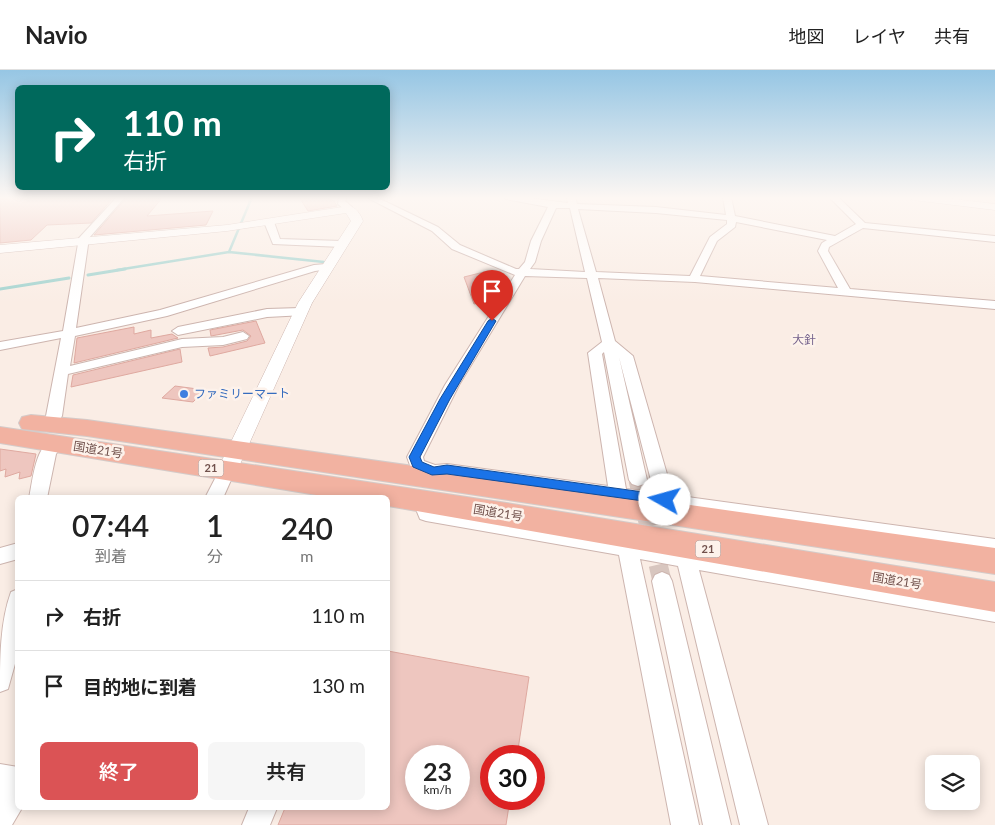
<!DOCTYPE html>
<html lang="ja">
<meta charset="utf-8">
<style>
:root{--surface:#fff;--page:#f6f6f6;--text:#222;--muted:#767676;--line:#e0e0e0;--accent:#db5355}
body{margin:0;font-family:Lato,"Noto Sans JP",sans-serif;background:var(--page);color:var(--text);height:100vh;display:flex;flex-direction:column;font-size:19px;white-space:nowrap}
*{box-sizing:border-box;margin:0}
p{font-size:16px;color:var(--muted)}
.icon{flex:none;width:28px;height:28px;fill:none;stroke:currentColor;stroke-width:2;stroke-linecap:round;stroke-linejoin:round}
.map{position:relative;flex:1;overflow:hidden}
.drawer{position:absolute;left:15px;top:425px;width:375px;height:315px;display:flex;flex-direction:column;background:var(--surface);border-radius:8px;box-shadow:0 2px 12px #0003}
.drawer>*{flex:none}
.hud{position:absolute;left:15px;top:15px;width:375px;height:105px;border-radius:8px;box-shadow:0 2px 12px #0003;background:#00695c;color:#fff;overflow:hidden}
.fabs{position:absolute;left:925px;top:685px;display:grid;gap:10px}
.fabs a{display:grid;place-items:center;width:55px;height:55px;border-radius:8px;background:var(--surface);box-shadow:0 2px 12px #0003;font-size:25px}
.speed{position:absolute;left:405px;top:675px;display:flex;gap:10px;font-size:25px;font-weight:700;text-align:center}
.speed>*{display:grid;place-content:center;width:65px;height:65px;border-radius:50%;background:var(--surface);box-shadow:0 2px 12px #0003;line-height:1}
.speed small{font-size:12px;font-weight:400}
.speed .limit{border:8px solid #d22;background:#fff;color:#111}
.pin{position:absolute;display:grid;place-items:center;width:42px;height:42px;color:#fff;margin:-51px -21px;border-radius:50% 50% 50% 0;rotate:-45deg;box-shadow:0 0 5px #0007}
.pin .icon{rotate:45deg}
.me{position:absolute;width:55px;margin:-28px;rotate:277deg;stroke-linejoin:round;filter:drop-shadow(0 0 4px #0008)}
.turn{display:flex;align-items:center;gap:18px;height:105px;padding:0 25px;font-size:22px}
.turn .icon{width:65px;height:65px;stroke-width:2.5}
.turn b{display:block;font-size:35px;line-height:42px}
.eta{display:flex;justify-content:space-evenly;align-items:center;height:85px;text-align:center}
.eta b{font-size:30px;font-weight:600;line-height:35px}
.button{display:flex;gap:10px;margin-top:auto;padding:10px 25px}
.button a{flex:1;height:58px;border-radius:8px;background:var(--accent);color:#fff;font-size:20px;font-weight:600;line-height:58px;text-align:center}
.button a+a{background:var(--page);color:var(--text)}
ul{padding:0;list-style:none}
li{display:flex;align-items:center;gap:15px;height:70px;padding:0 25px;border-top:1px solid var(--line)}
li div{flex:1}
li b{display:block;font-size:19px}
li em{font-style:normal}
header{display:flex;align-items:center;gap:30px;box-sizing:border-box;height:70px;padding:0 25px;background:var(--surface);border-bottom:1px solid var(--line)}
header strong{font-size:24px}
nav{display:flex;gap:28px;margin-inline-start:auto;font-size:18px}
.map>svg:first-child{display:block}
</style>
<header>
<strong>Navio</strong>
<nav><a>地図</a><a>レイヤ</a><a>共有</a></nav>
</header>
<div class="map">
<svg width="995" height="755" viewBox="0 0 995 755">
<rect width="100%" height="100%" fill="#faede5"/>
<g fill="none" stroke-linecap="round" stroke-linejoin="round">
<path stroke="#a2d3cf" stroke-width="2.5" d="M229 182 252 127
M117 200 229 182 324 192"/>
<path stroke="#a2d3cf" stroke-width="3" d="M88 205 125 199
M0 219 69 208"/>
</g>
<path fill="#eec6bf" stroke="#dfa9a0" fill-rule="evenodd" d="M5 127H66L65 128 114 127 91 153 47 155 31 170 0 173V128Z
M127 127H147L146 129 162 128 147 146 213 141 206 155 94 165Z
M299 127H325L334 131 337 136 308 141Z
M484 202 497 230 474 234 464 207Z
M256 251 265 273 210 286 208 278 223 277 247 271 251 266 243 260 211 266 210 260Z
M134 257V264L151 260V268L172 264 178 268 74 293 77 268Z
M180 279 182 292 71 317 73 305Z
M175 316 205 320 193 332 162 328Z
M0 379 36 384 31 406 19 409 20 402 5 407 6 399 0 401Z
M388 581 529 607 517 686H491V729H510L506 755H278L285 738H388ZM416 686H459V729H416Z"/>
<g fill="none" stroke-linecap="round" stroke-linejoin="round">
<path stroke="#d8c6bf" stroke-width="19" stroke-dasharray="19 10" stroke-linecap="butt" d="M638 410 662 511"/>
<defs>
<path id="minor" d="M117 127H125L89 168 76 258 160 240 314 195 326 194 331 197 330 199 315 201 167 246 75 266 70 296 182 269 223 267 243 262 249 266 247 269 223 275 182 277 68 304 62 346 53 359H43L40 355 46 346 61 268 0 280V272L63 261 79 168Z
M339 127H347L345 131 352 137V141H346L338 134Z
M366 127H376L438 157 460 175 516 199H519L525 192 531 171 548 137 506 129 502 127H520L568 133 567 127H575L577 134 656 137 726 145 723 127H731L735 146 835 166 856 154 829 127H838L865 153 995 166V172L863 158 829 177 828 181 850 219 995 231V239L695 212 598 208 615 271 633 286 673 425 995 469V485L447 406 437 407 426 413 420 411 417 407 420 402 411 398 407 387 445 315 515 205 452 179 432 161ZM556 138H570L585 202 530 199 535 192 541 171ZM578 139 656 143 727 150V154L710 167 690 206 596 202ZM736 152 827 170 822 173 818 181 838 218 700 206 717 171 735 157ZM525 206 587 208 602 272 588 283 608 416 447 394 435 395 424 391 423 387 459 315ZM604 282 629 410 632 414 638 416 644 414 647 410 619 287 654 422 626 419 602 284Z
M269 149 274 152 280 169 342 171 347 174 342 177 273 174 264 152Z
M301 238 307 242 305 245 267 247 178 265 172 261 178 257 267 239Z
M56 368 62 369 64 373 56 384 47 428H29C33 410 35 373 56 368Z
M227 395 233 397 235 401 223 428H205L221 397Z
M422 425 428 427 433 438 995 534V552L699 500 768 755H740L678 496 640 489 699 755H671L619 485 426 451 420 449 413 432 416 427Z
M18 473V489L0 494V478Z
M662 502 669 505 672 511 731 755H703L652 511 655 505Z
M18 519V583L8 619 0 622C0 589 0 552 11 522Z
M0 694 18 697V738H22L12 755H0Z
M249 738H277L270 755H242Z"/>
<path id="tertiary" d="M908 127H937L995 134V140L913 130Z
M349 136C356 137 361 145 363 151L312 233 237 401 234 406 227 408 220 406 217 401 298 233 351 151 346 143 227 161 0 183V175L227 155Z"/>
<path id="trunk" d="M31 345 87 350 995 478V504L87 366 22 359 19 353 22 347Z
M0 357 500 432 995 512V542L388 436V428H335L0 373Z"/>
</defs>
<use href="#minor" stroke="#cdb5af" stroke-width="2"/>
<use href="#tertiary" stroke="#cdb5af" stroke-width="1"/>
<use href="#trunk" stroke="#d4cbc9" stroke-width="2"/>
<use href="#minor" fill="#fff" fill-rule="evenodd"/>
<use href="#tertiary" fill="#fff" fill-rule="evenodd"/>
<use href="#trunk" fill="#f2b2a1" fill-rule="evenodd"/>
</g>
<linearGradient id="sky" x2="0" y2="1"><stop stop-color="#96c6e4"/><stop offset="0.55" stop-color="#fdf7f3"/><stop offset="1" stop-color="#fdf7f3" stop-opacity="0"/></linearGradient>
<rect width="995" height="233" fill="url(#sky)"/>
<path fill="#1a73e8" stroke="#114b97" d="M492 248 496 251 450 329 420 387 422 392 434 397 447 395 665 425 670 426 672 430 670 433 665 434 447 404 432 405 413 397 409 387 440 329 488 251Z"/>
<circle fill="#3f7fe0" stroke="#fdf2eb" stroke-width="2" cx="184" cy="324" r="5"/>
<g text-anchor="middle" stroke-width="5" stroke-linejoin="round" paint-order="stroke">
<g fill="#fdf2eb" stroke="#9b817c" stroke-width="1">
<rect x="198.5" y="389.5" width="25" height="17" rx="4"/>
<rect x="695.5" y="470.5" width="25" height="17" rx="4"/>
</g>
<g font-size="11" font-weight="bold" fill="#71514c">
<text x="211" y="402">21</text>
<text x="708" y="483">21</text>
</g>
<g font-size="12" fill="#76648d" stroke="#fdf2eb">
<text x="804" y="274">大針</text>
</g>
<g font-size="12" fill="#366cbe" stroke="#fdf2eb" text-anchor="start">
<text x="194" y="328">ファミリーマート</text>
</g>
<g font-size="12" fill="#71514c" stroke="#fdf2eb">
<text transform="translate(98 380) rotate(9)" y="4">国道21号</text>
<text transform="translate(498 443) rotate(9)" y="4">国道21号</text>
<text transform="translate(897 511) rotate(9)" y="4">国道21号</text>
</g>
</g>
</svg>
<div class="fabs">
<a><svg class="icon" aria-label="layers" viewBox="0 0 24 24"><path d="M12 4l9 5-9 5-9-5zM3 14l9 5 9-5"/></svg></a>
</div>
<div class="speed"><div>23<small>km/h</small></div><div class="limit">30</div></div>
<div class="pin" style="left:492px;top:251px;background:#d93025"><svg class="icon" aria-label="arrive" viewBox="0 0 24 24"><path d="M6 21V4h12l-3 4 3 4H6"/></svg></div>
<svg class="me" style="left:665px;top:430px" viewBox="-20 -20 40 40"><circle r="19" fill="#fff"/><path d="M0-13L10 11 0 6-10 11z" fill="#1a73e8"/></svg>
<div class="hud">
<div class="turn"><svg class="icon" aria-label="right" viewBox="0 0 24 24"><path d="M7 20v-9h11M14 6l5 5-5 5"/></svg><div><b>110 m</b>右折</div></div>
</div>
<section class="drawer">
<div class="eta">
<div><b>07:44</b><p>到着</p></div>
<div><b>1</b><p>分</p></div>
<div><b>240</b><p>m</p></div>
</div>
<ul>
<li><svg class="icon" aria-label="right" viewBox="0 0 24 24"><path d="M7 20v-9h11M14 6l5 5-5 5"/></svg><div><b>右折</b></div><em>110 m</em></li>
<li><svg class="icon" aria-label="arrive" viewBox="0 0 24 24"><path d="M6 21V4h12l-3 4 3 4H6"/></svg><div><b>目的地に到着</b></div><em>130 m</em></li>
</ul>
<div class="button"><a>終了</a><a>共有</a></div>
</section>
</div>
